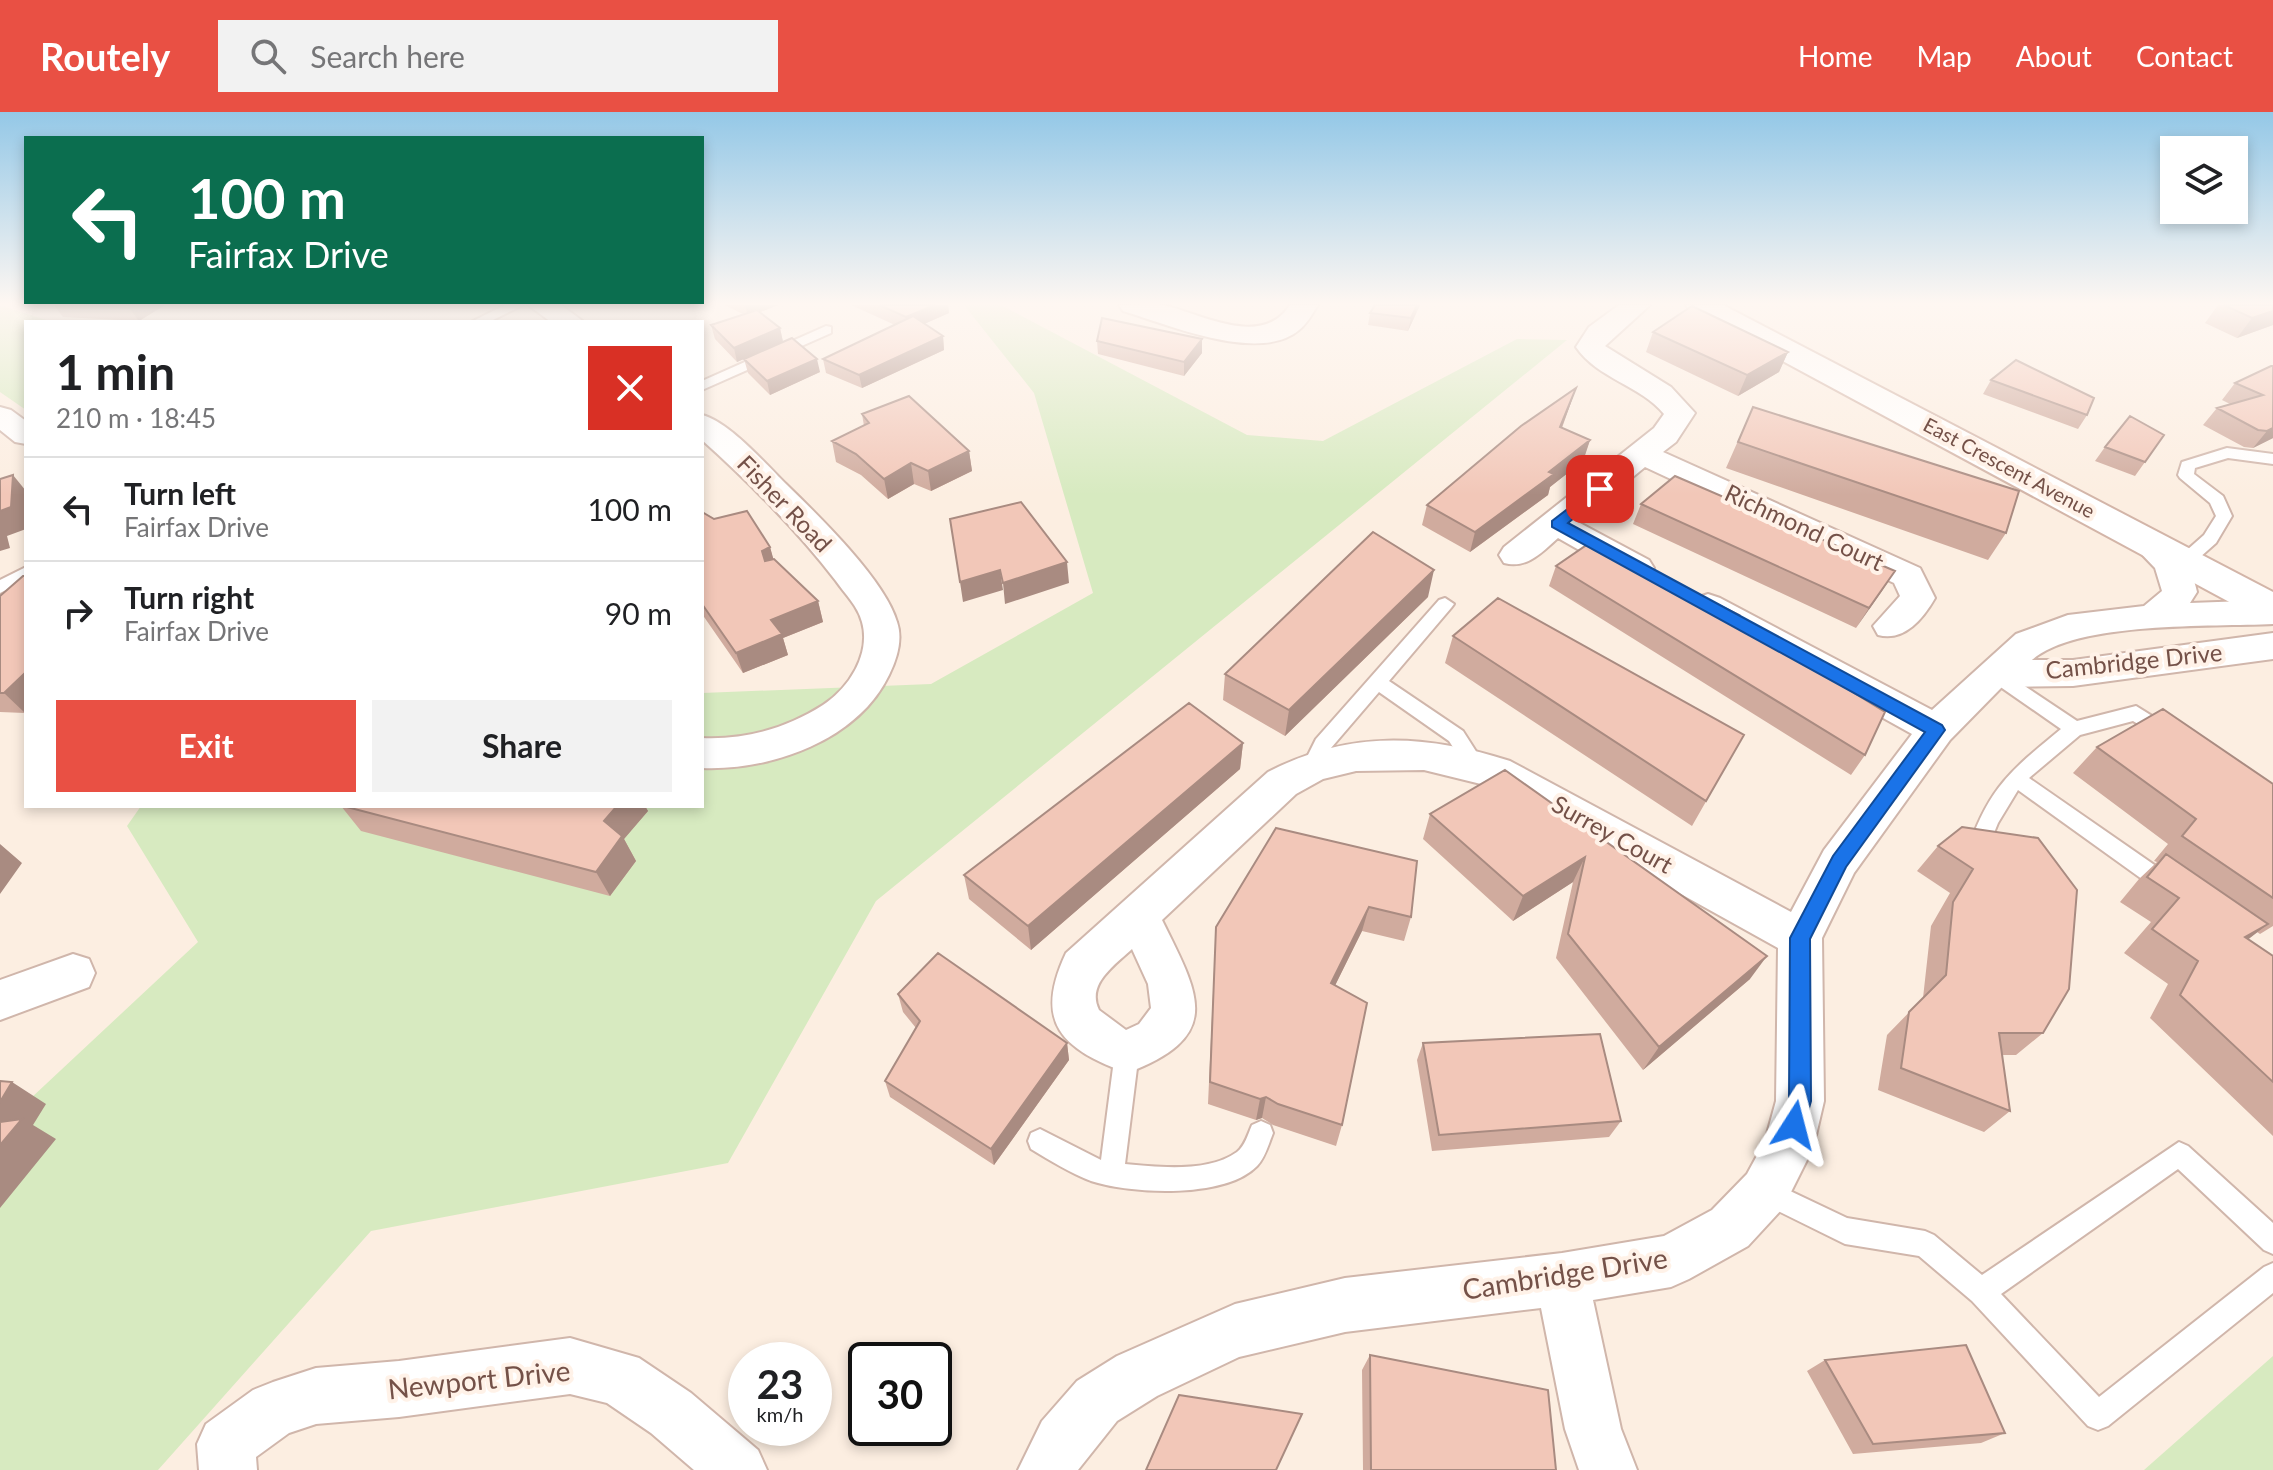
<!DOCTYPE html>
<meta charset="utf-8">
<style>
:root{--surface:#fff;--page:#f2f2f2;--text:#202124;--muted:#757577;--line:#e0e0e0;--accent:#e95044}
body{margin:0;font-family:Lato,sans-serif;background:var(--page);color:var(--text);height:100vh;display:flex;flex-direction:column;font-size:30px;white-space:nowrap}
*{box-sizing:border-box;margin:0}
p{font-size:26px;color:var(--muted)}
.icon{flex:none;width:44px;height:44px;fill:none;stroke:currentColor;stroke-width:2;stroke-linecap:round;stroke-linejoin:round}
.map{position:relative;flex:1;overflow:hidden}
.sheet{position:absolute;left:24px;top:208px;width:680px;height:488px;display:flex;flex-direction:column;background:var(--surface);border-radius:0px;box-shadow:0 4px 12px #0003}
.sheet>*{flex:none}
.banner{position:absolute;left:24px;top:24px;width:680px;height:168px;border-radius:0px;box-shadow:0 4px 12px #0003;background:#0b6e4f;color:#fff;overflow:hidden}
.controls{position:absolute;left:2160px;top:24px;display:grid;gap:16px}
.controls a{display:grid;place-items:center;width:88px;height:88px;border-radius:0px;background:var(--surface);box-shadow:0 4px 12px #0003;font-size:40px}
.speed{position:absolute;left:728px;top:1230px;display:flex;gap:16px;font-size:40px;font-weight:700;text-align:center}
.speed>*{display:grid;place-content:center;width:104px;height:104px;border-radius:50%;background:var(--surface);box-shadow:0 4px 12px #0003;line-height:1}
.speed small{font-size:20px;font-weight:400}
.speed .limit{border:4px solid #111;border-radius:12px;background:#fff;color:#111}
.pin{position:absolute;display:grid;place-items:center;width:68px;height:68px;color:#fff;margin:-34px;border-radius:16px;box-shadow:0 4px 12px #0006}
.me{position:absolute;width:88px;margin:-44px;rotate:9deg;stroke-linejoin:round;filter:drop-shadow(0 0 6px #0008)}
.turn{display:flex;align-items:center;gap:28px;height:168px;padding:0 32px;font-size:36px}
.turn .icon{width:104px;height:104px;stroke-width:2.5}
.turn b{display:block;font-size:56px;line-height:68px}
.round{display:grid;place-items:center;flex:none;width:84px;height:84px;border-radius:0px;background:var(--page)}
.summary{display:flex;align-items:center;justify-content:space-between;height:136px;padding:0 32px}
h1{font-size:48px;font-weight:700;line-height:60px}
.button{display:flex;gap:16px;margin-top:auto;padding:16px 32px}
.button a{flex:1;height:92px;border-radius:0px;background:var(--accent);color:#fff;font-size:32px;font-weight:700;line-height:92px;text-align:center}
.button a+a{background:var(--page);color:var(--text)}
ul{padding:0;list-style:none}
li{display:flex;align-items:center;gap:24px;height:104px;padding:0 32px;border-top:2px solid var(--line)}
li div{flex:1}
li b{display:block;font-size:30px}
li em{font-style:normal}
header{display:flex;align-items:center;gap:48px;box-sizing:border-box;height:112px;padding:0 40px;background:var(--accent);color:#fff}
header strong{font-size:38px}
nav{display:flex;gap:44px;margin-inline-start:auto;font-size:28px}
.search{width:560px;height:72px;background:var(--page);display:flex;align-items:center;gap:20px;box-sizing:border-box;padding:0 28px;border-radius:0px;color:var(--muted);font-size:30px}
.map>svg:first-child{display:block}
</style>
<header>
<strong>Routely</strong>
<div class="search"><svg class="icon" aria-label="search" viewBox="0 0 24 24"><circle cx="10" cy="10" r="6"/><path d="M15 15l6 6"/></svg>Search here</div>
<nav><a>Home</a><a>Map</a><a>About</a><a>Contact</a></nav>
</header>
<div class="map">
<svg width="2273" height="1358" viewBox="0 0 2273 1358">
<rect width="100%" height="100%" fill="#fceee1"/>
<path fill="#d7eac0" d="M0 193 52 210H26V298L0 280Z
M964 193H1001L1247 323 1323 329 1517 227 1567 228 876 789 728 1051 371 1119 158 1358H0V1015L198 830 127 714 141 694H702V581L931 572 1093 481 1034 281Z
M2273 1244V1358H2144Z"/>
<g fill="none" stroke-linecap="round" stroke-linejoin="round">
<defs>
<path id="lane" d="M505 193H523L489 210H471Z
M826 214 831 215V221L702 278V269Z
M2227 336 2273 342V352L2228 346 2195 356 2194 362 2223 384 2232 404 2216 431 2190 454H2178L2175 450 2178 446 2204 423 2216 404 2210 391 2180 366 2178 363 2182 350Z
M26 455V468L0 481V468Z
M1445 486 1454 492 1451 496 1389 569 1463 619 1486 655 1483 660H1469L1449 629 1379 580 1331 636 1319 660H1305L1302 655 1316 627 1439 488Z
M1996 555 2077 609 2136 594 2173 617 2176 622 2166 629 2133 609 2080 623 2029 666 2176 768 2179 774 2176 780 2168 783 2160 780 2018 678 1998 711 1987 738 1980 740 1973 738 1970 732C1990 674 2015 655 2061 617L1989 567 1987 562Z
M1127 929 1135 932 1139 940 1125 1052C1158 1055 1208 1061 1237 1040 1245 1034 1248 1022 1252 1013L1261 1009 1270 1013 1273 1021C1269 1031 1265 1046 1257 1054 1225 1087 1131 1082 1091 1069 1070 1061 1051 1049 1031 1037L1028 1029 1031 1021 1040 1017 1101 1048 1115 940 1119 932Z
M2179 1030 2188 1034 2273 1111V1142L2264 1138 2178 1057 2001 1182 2099 1285 2264 1155 2273 1151V1181L2108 1314 2098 1318 2088 1314 1972 1189 1919 1144 1845 1132 1756 1088 1752 1079 1756 1070 1765 1067 1847 1106 1925 1119 1934 1123 1982 1163Z"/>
<path id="street" d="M528 193H561L584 210H551Z
M1119 193C1133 193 1150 191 1163 193 1202 202 1262 237 1290 193H1318C1312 202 1307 212 1299 218 1259 252 1167 212 1123 199Z
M1619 193H1650L1605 234 1671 275 1695 301 1676 330 1663 340 1920 456 1935 486C1923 507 1904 530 1878 523L1873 514 1900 484 1894 471 1645 355 1578 410 1649 448 1654 456 1649 464 1637 467 1625 464 1558 426C1541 441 1527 457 1504 451L1499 443 1504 435 1654 316 1664 302C1640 273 1598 267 1576 235L1589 215Z
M0 295 11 298 26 309V332L15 330 0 318Z
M702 303C728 309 766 352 786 372 818 403 885 468 897 510 903 527 897 547 889 563 858 628 771 659 702 656V626C745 628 787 616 823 593 849 576 871 542 862 510 858 494 845 482 836 469 796 417 750 371 702 328Z
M2148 420C2175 427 2192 454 2197 480L2190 491 2273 488V512C2213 515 2076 509 2032 548H2073L2273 521V547L2073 574 2002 575 1950 628 1854 761 1822 826 1824 989 1813 1036 1783 1096 1748 1134 1689 1167 1671 1175 1593 1188 1621 1317 1637 1358H1579L1565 1317 1541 1196 1345 1220 1239 1245 1157 1284 1117 1309 1078 1358H1018L1042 1309 1077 1269 1117 1244 1235 1192 1345 1166 1562 1141 1664 1124 1712 1098 1747 1062 1765 1029 1776 989 1778 836 1485 673 1424 658 1356 659 1323 667 1296 682 1162 808C1199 883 1225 924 1127 961 1062 937 1033 911 1066 841L1268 660C1349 618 1425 622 1510 649L1791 800 1824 738 1912 622 1696 502 1690 494 1696 486 1708 482 1720 486 1932 598 2016 522 2068 503 2144 494 2162 479 2155 456 2131 431 2136 423ZM1132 837 1148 872 1151 896 1139 912 1126 918 1099 898C1086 872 1115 853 1132 837Z
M73 842 89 847 95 861 89 875 0 908V868Z
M570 1226 639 1246 691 1281 758 1338 767 1358H694L651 1321 607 1291 570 1282 399 1305 316 1312 289 1321 256 1345 257 1358H199L197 1332 206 1312 253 1278 273 1270 316 1256 399 1249Z"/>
<path id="secondary" d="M1686 193H1723L2273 480V510L2259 506 1690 199Z"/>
</defs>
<use href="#lane" stroke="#d0b6ab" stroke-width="4"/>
<use href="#street" stroke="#d0b6ab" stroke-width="4"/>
<use href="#secondary" stroke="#d3b5a8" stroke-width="4"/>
<use href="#lane" fill="#fff" fill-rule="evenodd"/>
<use href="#street" fill="#fff" fill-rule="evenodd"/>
<use href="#secondary" fill="#fff" fill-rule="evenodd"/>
</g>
<path fill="#d0ab9e" d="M54 193H165L139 209 63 205Z
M724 193H778L760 200 780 216 783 230 737 250 715 227 711 213 743 202Z
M851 193H948L949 201 924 212 943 224 944 238 862 276 826 261 823 247 895 213Z
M1420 193 1408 219 1368 213 1370 201Z
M2218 193H2273V213L2237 226 2205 211Z
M1653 220 1788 240 1779 260 1738 284 1646 240Z
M1202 227V241L1184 264 1098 242 1097 229Z
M744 247 820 260 770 283 748 261Z
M2273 254V326L2253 336 2244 335 2203 313 2217 296 2230 292 2222 288 2235 271Z
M1991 268 2087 303 2078 317 1983 282Z
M1576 276 1562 316 1590 328 1583 349 1550 375 1548 383 1470 440 1422 413 1427 393Z
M1753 295 2006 421 1988 448 1726 356Z
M862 302 969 339 972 359 931 379 914 372 888 387 861 363 836 350 832 329 864 314Z
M2105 335 2145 350 2135 364 2095 349Z
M1641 392 1895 459 1856 516 1633 412Z
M702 400 770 435 773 447 818 489 823 510 783 526 788 543 743 561 702 502Z
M1556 454 1865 643 1851 663 1549 474Z
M0 484 25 601 0 600Z
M1428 485 1285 624 1223 588 1225 562Z
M1453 524 1744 623 1692 714 1445 551Z
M1243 631 1240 657 1031 838 969 787 964 763Z
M2097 635 2273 672V814L2260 822 2257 820 2248 827 2273 844V1024L2150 906 2168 872 2124 841 2151 810 2120 790 2139 767 2157 750 2154 749 2168 732 2073 661Z
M1505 658 1750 867 1643 958 1556 846 1573 770 1513 809 1423 727 1430 702Z
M341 694H645L648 699 624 727 636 749 610 784 361 719Z
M1962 715 2043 921 2016 943H2002L2010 999 1984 1020 1878 978 1887 923 1923 886 1931 814 1950 781 1917 759 1938 734Z
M1276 716 1411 805 1404 829 1362 819 1335 873 1342 1013 1336 1034 1273 1013 1262 1006 1256 1008 1208 992 1216 815Z
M898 882 1067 931 1069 948 994 1053 890 985 885 969 916 916 903 900Z
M1423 931 1621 1009 1609 1025 1432 1039 1417 948Z
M1370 1243 1556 1358H1363L1362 1258Z
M1825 1248 2005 1321 1981 1331 1853 1342 1807 1259Z"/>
<path fill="#a98b81" d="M134 193H165L139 209 129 196Z
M745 193H778L748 205Z
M935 193H948L949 201 908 219 906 205Z
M1417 193H1420L1408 219 1411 206Z
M2273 199V213L2237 226 2252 206Z
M780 216 783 230 737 250 734 236Z
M943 224 944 238 862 276 859 263Z
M1202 227V241L1184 264V250Z
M1788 240 1779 260 1738 284 1747 263Z
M817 247 820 260 770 283 767 269Z
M1576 276 1569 296 1554 336 1560 315Z
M2273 316V326L2253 336 2267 319Z
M1590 328 1583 349 1550 375 1548 383 1470 440 1475 420Z
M969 339 972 359 931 379 928 359Z
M911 351 914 372 888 387 884 367Z
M13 363 26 379V417L7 424 10 436 0 439V399Z
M770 435 776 456 768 460 762 439Z
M1067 450 1069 471 1005 492 1003 471Z
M1000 458 1003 478 963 490 960 470Z
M1434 458 1428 485 1285 624 1289 598Z
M1895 459 1882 479 1856 516 1869 496Z
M818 489 823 510 783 526 788 543 743 561 736 541 771 508Z
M26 560V600L25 601 4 581Z
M1243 631 1240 657 1031 838 1028 814Z
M617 694H645L648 699 624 727 636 749 610 784 596 760 604 709Z
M0 732 22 751 0 782Z
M1585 745 1573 770 1513 809 1523 784Z
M1369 795 1362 819 1325 894 1331 871Z
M2268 812 2237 836 2245 825Z
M1767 844 1750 867 1643 958 1659 935Z
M1067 931 1069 948 994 1053 991 1037Z
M12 970 46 992 33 1013 56 1027 0 1096V990Z
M1266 985 1262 1006 1256 1008 1260 987Z"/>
<path fill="#f2c7b8" stroke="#a98b81" stroke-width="2" d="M83 193H134L129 196Z
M879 193H935L906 205Z
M1375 193H1417L1411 206 1370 201Z
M2224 193H2273V199L2252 206Z
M1692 194 1788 240 1747 263 1653 220Z
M757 198 780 216 734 236 711 213Z
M913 204 943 224 859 263 823 247Z
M1102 206 1202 227 1184 250 1097 229Z
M792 226 817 247 767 269 744 247Z
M2016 248 2094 286 2087 303 1991 268Z
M2271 254H2273V316L2267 319 2258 318 2217 296 2263 283 2235 271Z
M1576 276 1560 315 1590 328 1549 360 1554 362 1475 420 1427 393 1521 314Z
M909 284 969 339 928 359 911 351 884 367 856 342 832 329 869 311 862 302Z
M1753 295 2019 379 2006 421 1738 330Z
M2130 304 2164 323 2145 350 2105 335Z
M13 363 11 395 0 399V367Z
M1675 364 1895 459 1869 496 1641 392Z
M1021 390 1067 450 1003 471 1000 458 960 470 950 407Z
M747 399 770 435 762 439 765 449 774 447 818 489 771 508 782 522 736 541 702 492V400L714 407Z
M1373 420 1434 458 1289 598 1225 562Z
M1591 430 1739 503 1734 507 1885 600 1865 643 1556 454Z
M23 464H26V560L4 581H0V484Z
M1498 486 1744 623 1706 689 1453 524Z
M1189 591 1243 631 1028 814 964 763Z
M2163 597 2273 672V786L2182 724 2196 707 2097 635Z
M1505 658 1767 844 1659 935 1568 822 1585 745 1523 784 1430 702Z
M343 694H617L604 709 622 724 596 760Z
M1962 715 2038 726 2077 778 2069 877 2043 921H1999L2010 999 1901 956 1909 900 1946 863 1953 790 1973 757 1938 734Z
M1276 716 1417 749 1411 805 1369 795 1331 871 1367 891 1342 1013 1278 992 1266 985 1260 987 1210 970 1216 815Z
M2166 742 2268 812 2245 825 2273 844V970L2180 883 2198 849 2152 817 2179 786 2147 765Z
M938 841 1067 931 991 1037 885 969 920 909 898 882Z
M1600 922 1621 1009 1439 1023 1423 931Z
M0 969 12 970 0 990Z
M22 1007 0 1033V1010Z
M1966 1233 2005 1321 1873 1332 1825 1248Z
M1370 1243 1548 1278 1556 1358H1371Z
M1179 1283 1302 1302 1276 1358H1146Z"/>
<linearGradient id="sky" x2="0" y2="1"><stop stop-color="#94c8e7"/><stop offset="0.5" stop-color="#fef7f2"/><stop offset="1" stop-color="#fef7f2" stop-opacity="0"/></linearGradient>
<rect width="2273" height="383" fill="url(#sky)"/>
<path fill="#1a73e8" stroke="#114b97" stroke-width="2" d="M1600 372 1607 377 1605 380 1568 411 1942 613 1945 618 1846 755 1810 827 1811 989 1802 1020 1794 1023 1786 1020 1783 1013 1789 989 1790 826 1833 744 1925 620 1552 415V409Z"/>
<g text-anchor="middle" stroke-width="8" stroke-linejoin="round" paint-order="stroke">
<g font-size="20" fill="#745148" stroke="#fff2e8">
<text transform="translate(2009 356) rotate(28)" y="7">East Crescent Avenue</text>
</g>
<g font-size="24" fill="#745148" stroke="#fff2e8">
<text transform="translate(784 392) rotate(46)" y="8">Fisher Road</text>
<text transform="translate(1804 416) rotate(25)" y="8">Richmond Court</text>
<text transform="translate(2134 550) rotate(-6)" y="8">Cambridge Drive</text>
<text transform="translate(1612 723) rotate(29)" y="8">Surrey Court</text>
</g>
<g font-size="28" fill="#745148" stroke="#fff2e8">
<text transform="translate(1565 1162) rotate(-9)" y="10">Cambridge Drive</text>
<text transform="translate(479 1268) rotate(-6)" y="10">Newport Drive</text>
</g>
</g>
</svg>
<div class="controls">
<a><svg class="icon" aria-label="layers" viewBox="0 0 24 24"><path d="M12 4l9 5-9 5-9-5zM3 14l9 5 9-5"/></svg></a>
</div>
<div class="speed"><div>23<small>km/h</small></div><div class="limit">30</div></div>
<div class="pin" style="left:1600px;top:377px;background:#d93025"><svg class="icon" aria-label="arrive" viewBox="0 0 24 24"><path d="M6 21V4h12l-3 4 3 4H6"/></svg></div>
<svg class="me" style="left:1794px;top:1013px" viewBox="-20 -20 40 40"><path d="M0-17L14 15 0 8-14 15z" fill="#1a73e8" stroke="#fff" stroke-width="4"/></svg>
<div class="banner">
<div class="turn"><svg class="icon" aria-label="left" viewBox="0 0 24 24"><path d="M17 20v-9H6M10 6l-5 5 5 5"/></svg><div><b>100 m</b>Fairfax Drive</div></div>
</div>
<section class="sheet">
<div class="summary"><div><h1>1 min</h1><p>210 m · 18:45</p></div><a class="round" style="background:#d93025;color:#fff"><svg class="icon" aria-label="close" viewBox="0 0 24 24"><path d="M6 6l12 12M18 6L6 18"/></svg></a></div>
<ul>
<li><svg class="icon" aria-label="left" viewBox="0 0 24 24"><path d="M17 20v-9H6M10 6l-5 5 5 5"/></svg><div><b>Turn left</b><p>Fairfax Drive</p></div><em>100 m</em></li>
<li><svg class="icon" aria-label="right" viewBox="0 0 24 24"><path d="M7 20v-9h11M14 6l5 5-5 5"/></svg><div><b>Turn right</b><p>Fairfax Drive</p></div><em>90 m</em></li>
</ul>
<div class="button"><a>Exit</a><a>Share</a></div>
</section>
</div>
